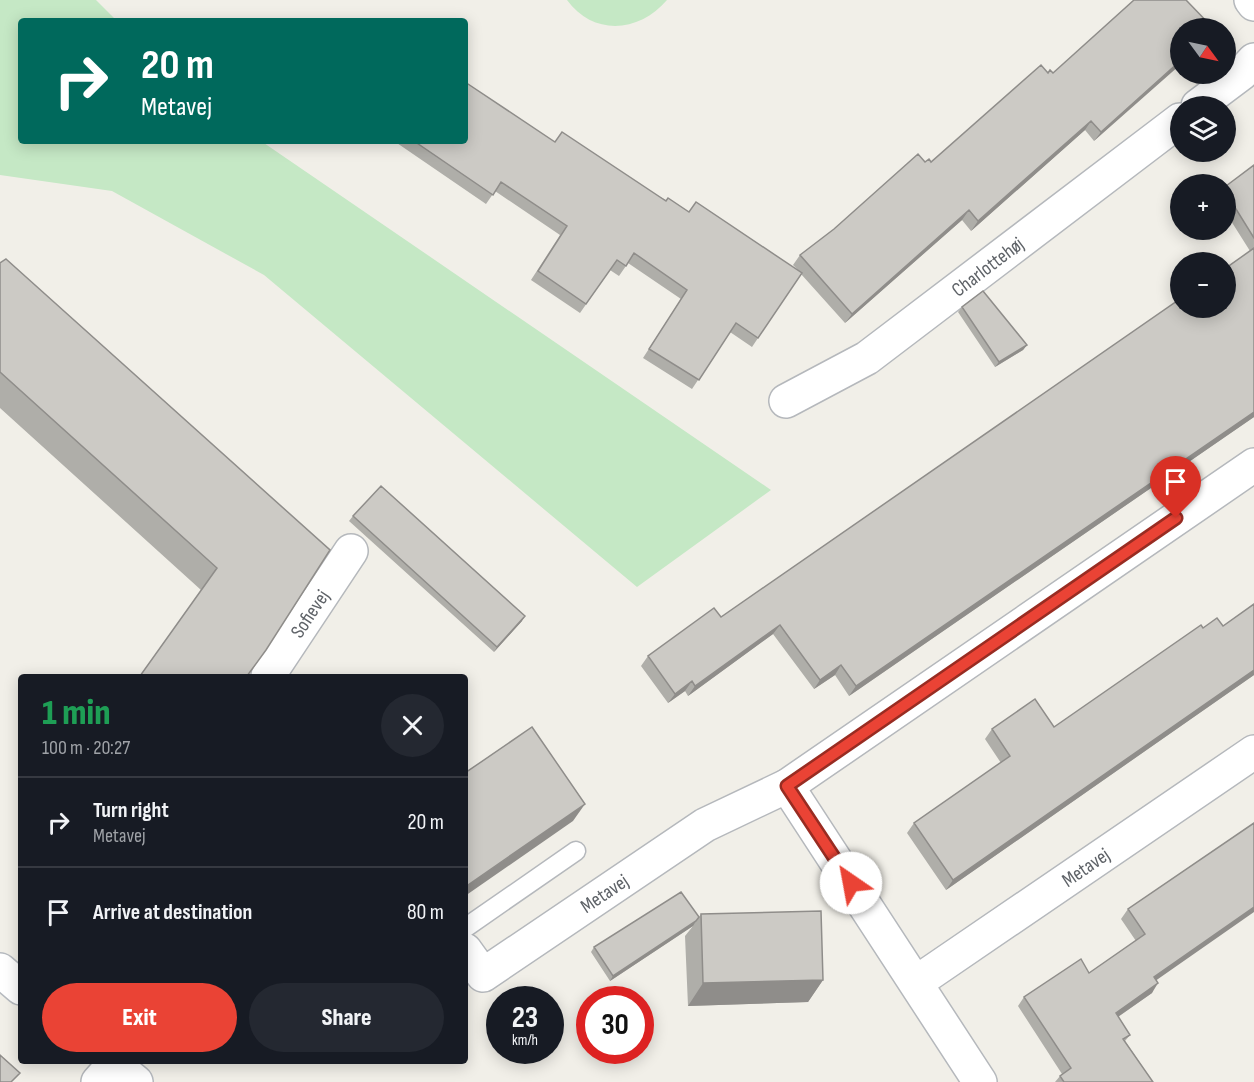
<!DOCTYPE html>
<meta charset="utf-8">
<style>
:root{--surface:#171b24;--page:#242831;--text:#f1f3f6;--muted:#9ea1a6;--line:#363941;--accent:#ea4335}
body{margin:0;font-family:"Sofia Sans Condensed",sans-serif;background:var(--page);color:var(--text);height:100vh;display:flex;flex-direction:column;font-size:22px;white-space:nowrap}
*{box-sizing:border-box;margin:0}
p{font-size:20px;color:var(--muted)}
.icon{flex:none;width:33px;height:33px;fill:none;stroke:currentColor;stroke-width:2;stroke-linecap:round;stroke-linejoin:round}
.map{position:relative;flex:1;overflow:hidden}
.side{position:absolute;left:18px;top:674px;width:450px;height:390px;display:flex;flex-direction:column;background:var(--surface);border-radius:6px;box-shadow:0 3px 15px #0003}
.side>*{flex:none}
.hud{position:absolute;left:18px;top:18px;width:450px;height:126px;border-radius:6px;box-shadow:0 3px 15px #0003;background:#00695c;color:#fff;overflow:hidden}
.needle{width:39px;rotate:123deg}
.buttons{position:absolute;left:1170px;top:18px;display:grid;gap:12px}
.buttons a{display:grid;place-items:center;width:66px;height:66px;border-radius:50%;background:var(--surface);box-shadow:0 3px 15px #0003;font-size:30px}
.speed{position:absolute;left:486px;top:986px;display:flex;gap:12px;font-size:30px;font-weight:700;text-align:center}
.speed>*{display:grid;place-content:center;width:78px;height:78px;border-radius:50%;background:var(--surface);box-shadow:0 3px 15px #0003;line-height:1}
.speed small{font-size:15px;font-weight:400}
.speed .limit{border:9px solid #d22;background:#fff;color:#111}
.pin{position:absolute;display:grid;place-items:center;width:51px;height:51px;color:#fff;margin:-62px -26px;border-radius:50% 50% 50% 0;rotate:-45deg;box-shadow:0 0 6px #0007}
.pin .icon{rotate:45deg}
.me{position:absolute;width:66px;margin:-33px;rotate:327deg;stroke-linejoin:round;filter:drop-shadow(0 0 4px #0008)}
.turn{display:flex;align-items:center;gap:21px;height:126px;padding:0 24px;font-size:27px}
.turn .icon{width:78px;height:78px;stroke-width:2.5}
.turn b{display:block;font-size:42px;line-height:51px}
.round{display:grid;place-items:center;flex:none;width:63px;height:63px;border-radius:32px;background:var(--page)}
.summary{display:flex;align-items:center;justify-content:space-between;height:102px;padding:0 24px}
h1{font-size:36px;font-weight:800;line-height:45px;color:#1e9e55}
.button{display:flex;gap:12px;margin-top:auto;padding:12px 24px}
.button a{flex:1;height:69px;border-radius:36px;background:var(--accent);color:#fff;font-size:24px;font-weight:800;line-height:69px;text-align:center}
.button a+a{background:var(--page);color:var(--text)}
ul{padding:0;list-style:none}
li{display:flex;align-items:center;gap:18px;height:90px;padding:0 24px;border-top:2px solid var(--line)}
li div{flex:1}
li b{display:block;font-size:22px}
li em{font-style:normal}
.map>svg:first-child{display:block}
</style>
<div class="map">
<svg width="1254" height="1082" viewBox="0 0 1254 1082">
<rect width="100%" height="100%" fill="#f1efe8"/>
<path fill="#c5e8c5" d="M0 0H96L117 21H21V141H261L771 490 637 587 264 275 112 191 0 175Z
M567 0H667C640 32 594 37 567 0Z"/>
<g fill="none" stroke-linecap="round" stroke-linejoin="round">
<defs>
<path id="lane" d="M465 928 576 851"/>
<g id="street">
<path d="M1251 0 1254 4"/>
<path d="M1198 106 1242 73 1254 60"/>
<path id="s1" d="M786 401 867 358 1180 120"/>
<path id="s2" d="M268 676 351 551"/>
<path id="s3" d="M465 950 483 975 705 825 787 786"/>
<path id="s4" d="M917 982 1254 752"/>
<path d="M98 1082 114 1064"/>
<path d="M980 1082 787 786 1254 465"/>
</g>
<path id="secondary" d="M0 970 21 988
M109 1060 136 1082"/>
</defs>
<use href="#lane" stroke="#b5b8bc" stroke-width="21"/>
<use href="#street" stroke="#b5b8bc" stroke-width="36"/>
<use href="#secondary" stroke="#b6babf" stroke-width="36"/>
<use href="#lane" stroke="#fff" stroke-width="18"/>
<use href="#street" stroke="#fff" stroke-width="33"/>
<use href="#secondary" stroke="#fff" stroke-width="33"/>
</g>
<path fill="#afaea9" d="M1213 28 1094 141 1085 130 971 231 962 220 845 323 801 274 752 347 730 332 692 389 643 358 681 299 628 263 619 276 610 270 580 313 531 280 560 235 495 191 486 204 394 141 555 142 689 212 799 271 793 265 800 255 925 162H931L1048 73H1053Z
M1254 165V417L849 696 835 675 814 689 773 634 688 696 685 691 668 703 641 666 648 656 721 617 1250 251 1226 213V186Z
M0 263 330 550 201 590 0 408Z
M962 307 1027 345 1023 350 995 367 958 312Z
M353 516 522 621 494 652 349 521Z
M1254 604V675L946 890 907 833 914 823 1001 763 985 739 992 729 1054 727 1203 628 1223 626Z
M1254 823 1156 980 1152 993 1118 1017 1130 1035 1125 1041 1153 1082H1055L1060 1076 1062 1074 1018 1006 1024 997 1089 973 1136 941 1121 919 1128 909Z
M701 914 823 980 808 1002 688 1006 685 936 693 926 610 981 591 952 594 947 699 917Z"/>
<path fill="#8f8d8a" d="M1180 61V65L1094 141 1101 132Z
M1091 121 1085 130 971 231 978 221Z
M969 210 962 220 845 323 852 314Z
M1027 345 1023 350 995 367 999 362Z
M1254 412V417L849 696 856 686Z
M525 616 522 621 494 652 497 647Z
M780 625 773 634 688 696 695 686Z
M841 665 835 675 814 689 820 680Z
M1254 670V675L946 890 953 880Z
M692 681 685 691 668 703 675 694Z
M585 804 573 821 465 896V887Z
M1254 907V912L1148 986 1154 977Z
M696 921 693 926 610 981 613 976Z
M823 980 808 1002 688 1006 703 983Z
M1158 983 1152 993 1109 1023 1116 1013Z"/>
<path fill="#cccac5" stroke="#8f8d8a" stroke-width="1.5" d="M1134 0H1186L1213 28H1180V61L1101 132 1091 121 978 221 969 210 852 314 800 255 834 229 918 154 925 162 929 159 931 162 1041 65 1048 73 1050 70 1053 73Z
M465 82 555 142 562 132 666 201 668 198 689 212 696 202 802 273 758 338 736 323 699 380 649 349 687 290 634 253 626 266 617 260 586 304 538 271 567 226 501 182 493 195 414 141H465Z
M1254 165V238L1226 193V186Z
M1254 248V412L856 686 841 665 820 680 780 625 695 686 692 681 675 694 648 656 714 608 721 617 1180 299V308H1226V268Z
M6 259 330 550 266 650 247 676H140L217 568 0 372V263Z
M983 291 1027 345 999 362 962 307Z
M381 486 525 616 497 647 353 516Z
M1254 604V670L953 880 914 823 1010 756 992 729 1035 699 1054 727 1201 625 1203 628 1217 618 1223 626Z
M532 727 585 804 465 887V773Z
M1254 823V907L1154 977 1158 983 1116 1013 1130 1035 1123 1039 1153 1082H1064L1060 1076 1071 1068 1024 997 1081 959 1089 973 1145 934 1128 909Z
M681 892 699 917 696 921 613 976 594 947Z
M821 911 823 980 703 983 701 914Z
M0 1055 20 1073 11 1082H0Z"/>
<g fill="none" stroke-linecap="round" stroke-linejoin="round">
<defs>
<path id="route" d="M851 883 787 786 1176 518"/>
</defs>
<use href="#route" stroke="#982c22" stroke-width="15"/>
<use href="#route" stroke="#ea4335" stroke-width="10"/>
</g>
<g text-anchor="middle" stroke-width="4.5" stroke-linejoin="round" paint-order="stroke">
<g font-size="20" fill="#5f6368" stroke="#fff">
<text dy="7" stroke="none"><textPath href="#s1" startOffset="243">Charlottehøj</textPath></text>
<text dy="7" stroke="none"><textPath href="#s2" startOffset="75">Sofievej</textPath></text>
<text dy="7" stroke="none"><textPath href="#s4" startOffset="204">Metavej</textPath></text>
<text dy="7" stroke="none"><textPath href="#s3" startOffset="177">Metavej</textPath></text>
</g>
</g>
</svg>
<div class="buttons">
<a><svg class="needle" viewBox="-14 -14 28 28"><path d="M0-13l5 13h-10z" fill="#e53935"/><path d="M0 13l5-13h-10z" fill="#9ea1a6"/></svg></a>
<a><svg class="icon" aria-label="layers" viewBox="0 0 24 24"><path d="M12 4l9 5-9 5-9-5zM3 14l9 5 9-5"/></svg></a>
<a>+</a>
<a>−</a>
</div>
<div class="speed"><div>23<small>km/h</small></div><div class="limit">30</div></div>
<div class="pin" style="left:1176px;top:518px;background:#d93025"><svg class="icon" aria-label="arrive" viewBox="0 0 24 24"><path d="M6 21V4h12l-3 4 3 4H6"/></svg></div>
<svg class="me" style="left:851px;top:883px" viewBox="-20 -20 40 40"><circle r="19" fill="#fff"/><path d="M0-13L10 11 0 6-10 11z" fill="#ea4335"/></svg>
<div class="hud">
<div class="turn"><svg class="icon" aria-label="right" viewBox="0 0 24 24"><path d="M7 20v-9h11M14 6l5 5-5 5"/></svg><div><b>20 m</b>Metavej</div></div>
</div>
<section class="side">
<div class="summary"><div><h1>1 min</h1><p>100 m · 20:27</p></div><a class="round"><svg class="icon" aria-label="close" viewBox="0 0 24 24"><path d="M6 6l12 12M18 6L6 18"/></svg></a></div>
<ul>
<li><svg class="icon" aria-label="right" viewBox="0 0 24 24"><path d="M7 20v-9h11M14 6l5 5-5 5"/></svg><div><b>Turn right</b><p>Metavej</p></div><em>20 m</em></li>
<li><svg class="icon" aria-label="arrive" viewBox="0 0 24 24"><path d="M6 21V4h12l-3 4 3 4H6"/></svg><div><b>Arrive at destination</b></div><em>80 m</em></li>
</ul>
<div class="button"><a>Exit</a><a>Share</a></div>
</section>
</div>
